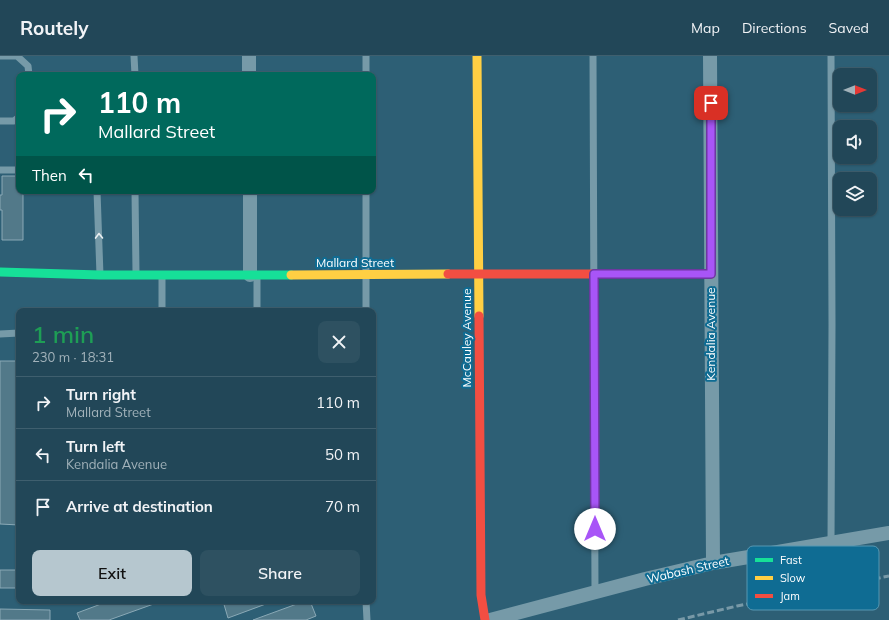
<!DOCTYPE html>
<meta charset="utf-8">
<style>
:root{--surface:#224758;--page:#2e5161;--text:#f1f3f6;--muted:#a2b2ba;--line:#3f5f6e;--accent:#b6c7cf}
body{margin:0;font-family:Mulish,sans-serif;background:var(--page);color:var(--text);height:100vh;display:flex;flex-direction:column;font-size:15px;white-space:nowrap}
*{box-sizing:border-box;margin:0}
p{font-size:13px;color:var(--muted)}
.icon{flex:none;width:22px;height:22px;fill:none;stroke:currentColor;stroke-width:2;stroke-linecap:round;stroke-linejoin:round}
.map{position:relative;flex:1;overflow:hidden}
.drawer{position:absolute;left:16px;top:252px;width:360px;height:296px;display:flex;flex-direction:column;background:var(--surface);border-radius:8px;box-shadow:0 1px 3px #0004,0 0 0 1px var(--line)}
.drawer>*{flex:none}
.guide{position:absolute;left:16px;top:16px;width:360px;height:122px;border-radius:8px;box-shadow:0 1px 3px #0004,0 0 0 1px var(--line);background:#00695c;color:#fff;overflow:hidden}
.needle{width:26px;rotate:90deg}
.tools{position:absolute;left:833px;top:12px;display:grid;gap:8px}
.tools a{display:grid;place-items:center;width:44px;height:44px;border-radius:8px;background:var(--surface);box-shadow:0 1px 3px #0004,0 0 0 1px var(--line);font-size:20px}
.pin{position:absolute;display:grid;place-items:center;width:34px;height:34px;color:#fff;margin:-17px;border-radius:8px;box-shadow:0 2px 6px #0006}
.me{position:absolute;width:44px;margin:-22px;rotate:0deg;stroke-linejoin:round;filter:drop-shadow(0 0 3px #0008)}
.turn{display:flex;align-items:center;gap:14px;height:84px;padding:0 16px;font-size:18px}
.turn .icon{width:52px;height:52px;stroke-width:2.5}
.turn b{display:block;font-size:28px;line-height:34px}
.then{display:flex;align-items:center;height:38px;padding:0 16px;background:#0003;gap:8px;font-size:15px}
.round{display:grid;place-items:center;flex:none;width:42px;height:42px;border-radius:8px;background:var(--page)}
.overview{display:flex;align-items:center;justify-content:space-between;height:68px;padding:0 16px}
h1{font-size:24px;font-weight:600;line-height:30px;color:#1e9e55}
.cta{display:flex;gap:8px;margin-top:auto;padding:8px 16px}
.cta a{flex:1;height:46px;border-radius:8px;background:var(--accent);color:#111;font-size:16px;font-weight:600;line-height:46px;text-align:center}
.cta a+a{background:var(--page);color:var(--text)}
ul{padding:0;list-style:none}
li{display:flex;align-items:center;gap:12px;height:52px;padding:0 16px;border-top:1px solid var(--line)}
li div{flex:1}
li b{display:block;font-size:15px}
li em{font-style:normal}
header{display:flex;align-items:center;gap:24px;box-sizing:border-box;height:56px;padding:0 20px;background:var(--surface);border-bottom:1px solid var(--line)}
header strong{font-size:19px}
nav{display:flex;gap:22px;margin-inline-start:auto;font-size:14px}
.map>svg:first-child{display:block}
</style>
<header>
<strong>Routely</strong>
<nav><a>Map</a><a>Directions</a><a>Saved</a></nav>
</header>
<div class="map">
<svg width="889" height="564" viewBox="0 0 889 564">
<rect width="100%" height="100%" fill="#2d5f75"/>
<path fill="#527989" stroke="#8aa9b6" d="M2 120H19V135H23V184H2V154H0V139H2Z
M0 305H19V469L0 468Z
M0 514H19V532H0Z
M109 545H162L109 564H80L77 557Z
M223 545H274L228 562Z
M305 545H310L316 560 306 564H253Z
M0 553 50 554V564H0Z"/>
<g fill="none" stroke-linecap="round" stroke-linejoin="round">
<path stroke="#769aa8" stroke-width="7" d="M1 0H17L28 10 29 19
M134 0 135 19
M366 0V19
M593 0 595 536
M831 0 832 269 831 487
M0 65H14L19 61
M0 114H19
M97 135 100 219
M135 135 136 217
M162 221V255
M257 255V219
M366 255V135
M0 278 19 277
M366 545 367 564"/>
<path stroke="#769aa8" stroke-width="14" d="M249 0V19
M710 0 713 507
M250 135V219
M490 564 645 523 713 507 889 477"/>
<path stroke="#16e098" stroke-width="9" d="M0 216 100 219H291"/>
<path stroke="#ffcf43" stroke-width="9" d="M477 0 479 260
M291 219 448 218"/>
<path stroke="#f24e42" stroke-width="9" d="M448 218H711
M479 260 481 539 485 564"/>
<path stroke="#7899a7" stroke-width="3" stroke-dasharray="7 3" stroke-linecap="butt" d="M678 564 737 550 889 520"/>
</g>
<defs><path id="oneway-chevron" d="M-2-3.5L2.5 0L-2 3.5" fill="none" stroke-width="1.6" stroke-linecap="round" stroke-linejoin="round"/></defs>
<use stroke="#eaf0f2" href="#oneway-chevron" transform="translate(99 180) rotate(-91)"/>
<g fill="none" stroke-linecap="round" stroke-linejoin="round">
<defs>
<path id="route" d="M595 473 594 218H711V47"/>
</defs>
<use href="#route" stroke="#6d37a1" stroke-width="10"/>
<use href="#route" stroke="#a855f7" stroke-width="7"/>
</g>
<g text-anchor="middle" stroke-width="4" stroke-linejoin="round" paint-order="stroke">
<g font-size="12" fill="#fff" stroke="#0f6c93">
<text x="355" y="211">Mallard Street</text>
<text transform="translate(711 278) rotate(-90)" y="4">Kendalia Avenue</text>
<text transform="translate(467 282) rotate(-90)" y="4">McCauley Avenue</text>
<text transform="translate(688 514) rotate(-13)" y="4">Wabash Street</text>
</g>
</g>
<rect x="747" y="490" width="132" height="64" rx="6" fill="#0f6c93" stroke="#5798b3" stroke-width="1"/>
<rect x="755" y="502" width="18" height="4" fill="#16e098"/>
<rect x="755" y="520" width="18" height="4" fill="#ffcf43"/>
<rect x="755" y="538" width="18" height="4" fill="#f24e42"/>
<g font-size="11" fill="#fff">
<text x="780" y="508">Fast</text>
<text x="780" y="526">Slow</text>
<text x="780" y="544">Jam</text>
</g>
</svg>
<div class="tools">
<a><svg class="needle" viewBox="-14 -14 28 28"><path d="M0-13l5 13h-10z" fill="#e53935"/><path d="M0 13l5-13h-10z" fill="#a2b2ba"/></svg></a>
<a><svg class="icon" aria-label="sound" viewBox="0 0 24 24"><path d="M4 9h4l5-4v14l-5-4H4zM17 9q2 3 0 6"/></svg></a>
<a><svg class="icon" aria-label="layers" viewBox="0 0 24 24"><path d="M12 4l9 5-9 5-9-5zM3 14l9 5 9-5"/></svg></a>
</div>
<div class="pin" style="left:711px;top:47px;background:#d93025"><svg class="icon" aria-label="arrive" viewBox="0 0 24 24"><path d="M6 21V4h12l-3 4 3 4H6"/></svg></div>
<svg class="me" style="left:595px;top:473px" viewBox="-20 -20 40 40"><circle r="19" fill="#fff"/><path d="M0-13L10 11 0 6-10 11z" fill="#a855f7"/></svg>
<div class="guide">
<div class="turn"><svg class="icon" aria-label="right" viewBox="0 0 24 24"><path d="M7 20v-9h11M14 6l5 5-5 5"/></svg><div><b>110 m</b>Mallard Street</div></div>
<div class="then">Then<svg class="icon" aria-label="left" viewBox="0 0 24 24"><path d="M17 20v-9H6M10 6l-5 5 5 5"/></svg></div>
</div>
<section class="drawer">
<div class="overview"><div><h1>1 min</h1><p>230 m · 18:31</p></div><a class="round"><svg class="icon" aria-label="close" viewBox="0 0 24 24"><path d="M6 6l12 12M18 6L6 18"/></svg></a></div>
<ul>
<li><svg class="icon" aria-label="right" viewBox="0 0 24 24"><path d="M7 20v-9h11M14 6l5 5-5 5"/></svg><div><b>Turn right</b><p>Mallard Street</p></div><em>110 m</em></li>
<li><svg class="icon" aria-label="left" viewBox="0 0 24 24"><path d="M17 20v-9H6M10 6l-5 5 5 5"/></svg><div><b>Turn left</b><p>Kendalia Avenue</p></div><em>50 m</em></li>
<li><svg class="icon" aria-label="arrive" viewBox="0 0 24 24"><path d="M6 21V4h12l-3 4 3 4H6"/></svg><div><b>Arrive at destination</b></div><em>70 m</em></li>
</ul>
<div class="cta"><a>Exit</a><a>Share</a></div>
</section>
</div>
